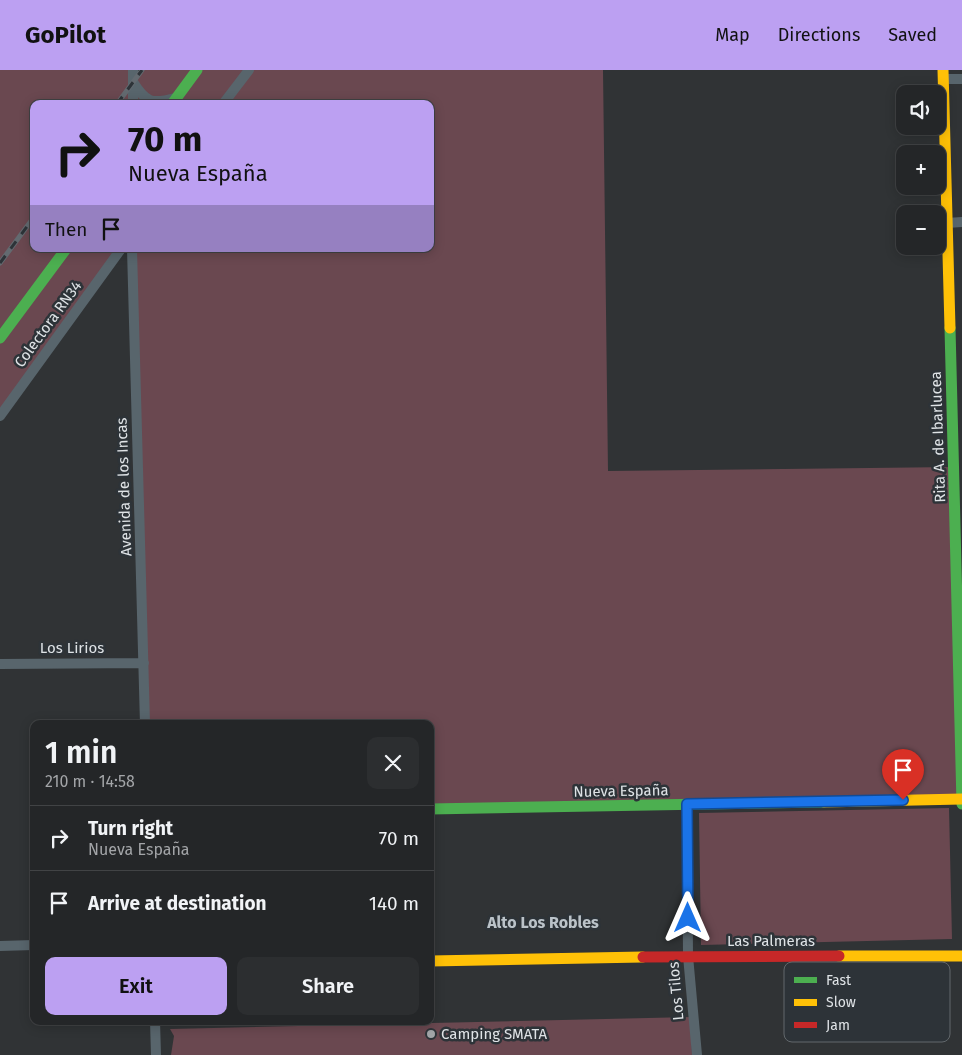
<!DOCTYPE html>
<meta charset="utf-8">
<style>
:root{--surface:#242628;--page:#2c2e30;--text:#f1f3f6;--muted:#a3a5a8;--line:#414345;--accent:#bca0f2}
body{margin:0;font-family:"Fira Sans",sans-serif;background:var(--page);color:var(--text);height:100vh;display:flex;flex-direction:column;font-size:19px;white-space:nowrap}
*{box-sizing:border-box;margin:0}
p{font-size:16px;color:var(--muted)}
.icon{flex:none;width:28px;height:28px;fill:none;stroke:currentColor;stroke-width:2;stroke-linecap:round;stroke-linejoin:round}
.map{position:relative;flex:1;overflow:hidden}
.details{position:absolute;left:30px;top:650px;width:404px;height:305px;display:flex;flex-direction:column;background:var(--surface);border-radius:10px;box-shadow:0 2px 12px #0003,0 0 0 1px var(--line)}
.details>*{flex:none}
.top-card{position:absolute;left:30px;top:30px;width:404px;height:152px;border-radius:10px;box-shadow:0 2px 12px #0003,0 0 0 1px var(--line);background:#bca0f2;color:#111;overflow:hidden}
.tools{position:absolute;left:896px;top:15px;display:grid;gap:10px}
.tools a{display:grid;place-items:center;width:50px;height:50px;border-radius:10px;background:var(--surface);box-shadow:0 2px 12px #0003,0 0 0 1px var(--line);font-size:25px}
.pin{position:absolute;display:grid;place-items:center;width:42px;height:42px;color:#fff;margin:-51px -21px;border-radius:50% 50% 50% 0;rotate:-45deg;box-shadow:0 0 5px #0007}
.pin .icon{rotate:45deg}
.me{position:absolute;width:55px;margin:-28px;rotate:0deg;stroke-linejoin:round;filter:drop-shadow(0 0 4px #0008)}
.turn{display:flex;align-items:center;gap:18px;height:105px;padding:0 15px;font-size:22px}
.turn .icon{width:65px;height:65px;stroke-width:2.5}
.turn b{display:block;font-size:35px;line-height:42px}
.then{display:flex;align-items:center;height:48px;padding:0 15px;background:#0003;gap:10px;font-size:19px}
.round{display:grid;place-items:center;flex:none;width:52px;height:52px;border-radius:10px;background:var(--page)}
.head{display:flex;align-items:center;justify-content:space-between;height:85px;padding:0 15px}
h1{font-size:30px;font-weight:600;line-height:38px}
.primary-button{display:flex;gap:10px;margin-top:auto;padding:10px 15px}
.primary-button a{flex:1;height:58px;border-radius:10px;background:var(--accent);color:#111;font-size:20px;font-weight:600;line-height:58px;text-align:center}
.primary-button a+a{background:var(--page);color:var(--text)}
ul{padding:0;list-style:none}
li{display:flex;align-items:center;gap:15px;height:65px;padding:0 15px;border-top:1px solid var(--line)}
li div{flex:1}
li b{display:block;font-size:19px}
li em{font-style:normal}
header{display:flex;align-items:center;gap:30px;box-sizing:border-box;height:70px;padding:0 25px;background:var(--accent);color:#111}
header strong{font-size:24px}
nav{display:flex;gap:28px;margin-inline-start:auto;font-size:18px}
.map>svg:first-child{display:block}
</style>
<header>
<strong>GoPilot</strong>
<nav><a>Map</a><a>Directions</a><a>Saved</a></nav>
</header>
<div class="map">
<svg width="962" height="985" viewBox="0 0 962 985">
<rect width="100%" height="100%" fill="#303335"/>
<path fill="#6a4850" d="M0 0H133V12L142 0H603L608 401 954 397 962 729 430 739V654H145L132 179H430V34H34V179H121L0 346Z
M949 738 952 869 701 875 699 743Z
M691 947 692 985H171L174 966 170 959Z"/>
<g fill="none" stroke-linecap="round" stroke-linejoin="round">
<path stroke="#58656c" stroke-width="10" d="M133 0V34
M943 9H962
M133 12C146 33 152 34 175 28
M223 34 249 0
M947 153 962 152
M132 179 145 654
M0 346 121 179
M0 594 144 593
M687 735 688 886 697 985
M0 876 34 875
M155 951 156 985"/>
<path stroke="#4caf50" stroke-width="11" d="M172 34 197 0
M950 258 962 734
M0 268 66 179
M430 739 824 732"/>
<path stroke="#ffc107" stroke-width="11" d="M943 0 950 258
M824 732 962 729
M839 886H962
M430 891 643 887"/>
<path stroke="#c62828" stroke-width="11" d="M643 887 839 886"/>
<defs>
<path id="rail" d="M117 34 142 0
M0 193 34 147"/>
</defs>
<use href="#rail" stroke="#636a70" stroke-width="5"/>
<use href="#rail" stroke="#2d3338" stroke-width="3" stroke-dasharray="9" stroke-linecap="butt"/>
</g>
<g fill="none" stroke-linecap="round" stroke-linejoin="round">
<defs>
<path id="route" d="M688 848 687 734 903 730"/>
</defs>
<use href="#route" stroke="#114b97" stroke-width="12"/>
<use href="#route" stroke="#1a73e8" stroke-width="9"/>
</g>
<circle fill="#a2a5a8" stroke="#2d3338" stroke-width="2" cx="431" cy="964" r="5"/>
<g text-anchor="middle" stroke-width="5" stroke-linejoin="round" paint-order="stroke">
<g font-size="15" fill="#dfe3e6" stroke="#2d3338">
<text transform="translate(48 254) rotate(-54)" y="5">Colectora RN34</text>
<text transform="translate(938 367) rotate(-92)" y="5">Rita A. de Ibarlucea</text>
<text transform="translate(124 417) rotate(-92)" y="5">Avenida de los Incas</text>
<text x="72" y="583">Los Lirios</text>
<text transform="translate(621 721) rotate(-1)" y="5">Nueva España</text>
<text x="771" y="876">Las Palmeras</text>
<text transform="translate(676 921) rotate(-95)" y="5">Los Tilos</text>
</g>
<g font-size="15" fill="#dfe3e6" stroke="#2d3338" text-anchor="start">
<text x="441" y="969">Camping SMATA</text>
</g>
<g font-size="16" font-weight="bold" fill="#bbc3c9" stroke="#2d3338">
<text x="543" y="858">Alto Los Robles</text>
</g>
</g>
<rect x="784" y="892" width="166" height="80" rx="8" fill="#2d3338" stroke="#62686c" stroke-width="1"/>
<rect x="794" y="907" width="23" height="6" fill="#4caf50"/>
<rect x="794" y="929" width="23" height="7" fill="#ffc107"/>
<rect x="794" y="952" width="23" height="6" fill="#c62828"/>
<g font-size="14" fill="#dfe3e6">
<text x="826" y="915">Fast</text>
<text x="826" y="937">Slow</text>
<text x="826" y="960">Jam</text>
</g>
</svg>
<div class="tools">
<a><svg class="icon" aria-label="sound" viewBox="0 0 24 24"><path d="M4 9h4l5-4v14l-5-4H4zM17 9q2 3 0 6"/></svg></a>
<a>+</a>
<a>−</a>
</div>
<div class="pin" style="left:903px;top:730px;background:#d93025"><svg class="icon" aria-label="arrive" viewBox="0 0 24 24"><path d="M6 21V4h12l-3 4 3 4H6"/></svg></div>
<svg class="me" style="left:688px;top:848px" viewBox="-20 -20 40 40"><path d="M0-17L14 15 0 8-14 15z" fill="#1a73e8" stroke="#fff" stroke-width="4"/></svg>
<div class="top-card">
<div class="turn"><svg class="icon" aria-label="right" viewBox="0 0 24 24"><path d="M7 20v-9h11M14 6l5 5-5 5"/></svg><div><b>70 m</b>Nueva España</div></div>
<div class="then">Then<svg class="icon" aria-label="arrive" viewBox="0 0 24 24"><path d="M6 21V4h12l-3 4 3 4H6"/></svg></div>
</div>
<section class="details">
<div class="head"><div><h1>1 min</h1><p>210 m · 14:58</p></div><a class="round"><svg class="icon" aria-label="close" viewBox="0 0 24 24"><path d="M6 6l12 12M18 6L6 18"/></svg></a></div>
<ul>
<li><svg class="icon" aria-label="right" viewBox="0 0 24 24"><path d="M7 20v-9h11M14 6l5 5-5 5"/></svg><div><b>Turn right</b><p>Nueva España</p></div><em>70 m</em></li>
<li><svg class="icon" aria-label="arrive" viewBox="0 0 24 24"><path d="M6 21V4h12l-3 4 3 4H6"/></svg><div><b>Arrive at destination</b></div><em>140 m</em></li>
</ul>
<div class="primary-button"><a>Exit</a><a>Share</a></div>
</section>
</div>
